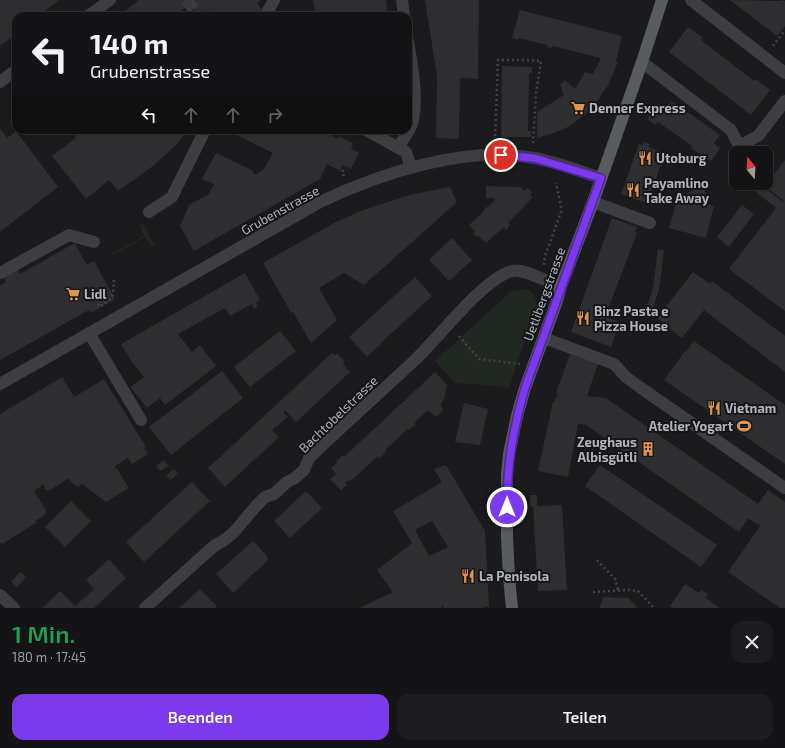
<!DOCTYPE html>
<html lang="de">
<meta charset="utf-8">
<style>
:root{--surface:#141416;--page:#1d1d1f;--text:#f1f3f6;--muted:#9d9ea1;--line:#333335;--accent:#7c3aed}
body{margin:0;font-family:"Exo 2",sans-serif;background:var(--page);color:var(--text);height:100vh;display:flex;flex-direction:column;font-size:15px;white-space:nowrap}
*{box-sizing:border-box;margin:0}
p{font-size:13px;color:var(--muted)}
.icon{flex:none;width:22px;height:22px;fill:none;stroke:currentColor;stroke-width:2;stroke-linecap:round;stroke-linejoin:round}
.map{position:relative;height:608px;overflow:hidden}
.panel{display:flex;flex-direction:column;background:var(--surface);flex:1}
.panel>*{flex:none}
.guide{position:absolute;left:12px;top:12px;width:400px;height:122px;border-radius:12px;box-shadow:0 1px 3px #0004,0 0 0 1px var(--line);background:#141416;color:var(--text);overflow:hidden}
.needle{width:26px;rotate:342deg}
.tools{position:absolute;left:729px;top:146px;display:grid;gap:8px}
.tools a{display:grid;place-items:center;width:44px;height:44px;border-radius:8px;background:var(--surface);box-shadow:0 1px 3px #0004,0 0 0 1px var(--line);font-size:20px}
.pin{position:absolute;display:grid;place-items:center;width:34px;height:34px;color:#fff;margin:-17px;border:2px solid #fff;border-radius:50%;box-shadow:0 1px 4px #0007}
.me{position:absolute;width:44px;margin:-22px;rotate:0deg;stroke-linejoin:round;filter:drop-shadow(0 0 3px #0008)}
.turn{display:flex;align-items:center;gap:14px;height:84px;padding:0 12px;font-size:18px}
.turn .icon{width:52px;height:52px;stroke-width:2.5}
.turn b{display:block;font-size:28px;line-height:34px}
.lanes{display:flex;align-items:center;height:38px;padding:0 12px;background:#0003;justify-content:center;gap:20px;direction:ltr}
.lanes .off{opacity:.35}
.round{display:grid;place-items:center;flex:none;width:42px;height:42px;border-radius:12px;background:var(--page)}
.summary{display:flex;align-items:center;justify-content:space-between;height:68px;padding:0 12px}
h1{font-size:24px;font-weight:600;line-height:30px;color:#1e9e55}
.button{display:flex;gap:8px;margin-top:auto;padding:8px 12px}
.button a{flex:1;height:46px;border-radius:12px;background:var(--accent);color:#fff;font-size:16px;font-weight:600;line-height:46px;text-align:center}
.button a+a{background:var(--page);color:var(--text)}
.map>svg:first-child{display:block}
</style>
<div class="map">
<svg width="785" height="608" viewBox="0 0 785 608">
<rect width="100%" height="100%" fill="#1b1b1d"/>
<path fill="#212721" d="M143 224 155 245 151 246 145 237 113 255 112 254 144 236 139 225Z
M522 289C532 289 537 297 536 306L509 389 500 386 455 383 435 361 507 295 512 291Z"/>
<path fill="#2e2e30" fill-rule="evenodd" d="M0 0H59L39 16H16V34L0 46Z
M139 0H261L257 3 262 10 254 16H213L208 10 199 16 189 4 175 16H119Z
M313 0H386L388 16H299L300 14 315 11Z
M425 0H479L478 79 460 78 459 139 436 138 437 76Z
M730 0 780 1 783 0 785 2V26L777 36Z
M520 10 622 36 616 61 618 62 608 85 594 106 584 115 570 126 557 132 537 138V112L564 95 560 85 565 80 575 89 585 72 593 74 601 58 553 46 552 48 547 47V45L519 38 518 40 512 38Z
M688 27 703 38 701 40 754 81 756 79 770 90 751 115 669 52Z
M502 66 532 67V73H529L528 131H531V137H501Z
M672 101 720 135 714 143 720 148 711 161 691 148 692 146 658 122 655 125 647 119 659 103 667 109Z
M0 128 7 138 16 131 58 187 0 232Z
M70 130H188L179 142 161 159 149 169 118 191 109 180 86 199 52 156 76 138Z
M227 130H320L338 139 339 136 353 143 351 149 359 153 351 169 343 165 340 171 327 164 320 179 194 251 180 226 189 205 209 194 214 184 202 179 216 153 252 170 255 175 264 169 273 153Z
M644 142 650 144 648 147 665 153 647 203 621 194 639 144 643 145Z
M785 160V311L729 269 776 208 755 191 760 184 783 202 784 201 765 186Z
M486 186 520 187 525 191 527 188 532 192 530 195 533 197 508 223 510 225 506 230 504 227 486 243 479 236 477 237 473 233 475 232 469 225 483 212 485 208 489 206 495 200V198H486Z
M450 187 457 202 364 285 344 273 319 288 337 320 311 343 293 312 291 313 263 263 334 223 363 210 409 195Z
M695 188 704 190 709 199 706 201 708 204 714 206 706 238 669 228 678 196 682 197Z
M742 205 754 214 729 247 717 237Z
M612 218 637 227 635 232 637 233 605 317 620 322 611 347 571 332Z
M452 238 472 260 449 281 429 260Z
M75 243 87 265 94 261 115 299 91 313 89 310 0 360V286L6 282 2 275 16 267 20 274Z
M658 249 664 250 659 289 653 309 647 307 653 288Z
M693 272 710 284 712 281 785 336V372L704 310 682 338 657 318Z
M245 273 260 300 256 302 258 306 254 309 252 304 230 316 225 308 178 334 192 352 200 345 216 366 165 405 160 398 147 408 130 387 144 377 131 361 121 344Z
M415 277 432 296 382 342V343L367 357 349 337Z
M280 331 296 351 250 387 234 367Z
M694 341 785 405V464L664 380 685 351 686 352Z
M332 353 335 355 337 353 345 362 343 364 350 372 296 422 285 410 283 412 288 417 272 430 279 437 225 487 208 468Z
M570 354 598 364 587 396 606 398 758 504 768 490 785 502V608H780L728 572 760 526 748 518 739 532 586 425 578 424 568 477 538 471 553 402H554L558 394 556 393Z
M222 371 243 398 171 455 149 427Z
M435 372 447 385 444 400 440 405 443 408 442 412 436 417 428 410 414 423 416 424 409 430 408 429 385 450 386 452 380 458 378 456 352 480 345 482 347 485 341 490 330 479 336 474 331 468 337 463 336 461 343 455 344 457Z
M62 377 74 397 104 379 146 447 144 448 148 454 132 464 128 458 115 466 129 488 106 502 82 484 78 487 71 482 69 478 50 490H45L44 484 34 491 45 508 46 514 35 521 36 523 2 544 0 542V414Z
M464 403 488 409 480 445 455 442Z
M164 460 168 466 160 471 156 466Z
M446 465 485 531 489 606 482 608H444L443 606 441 608H359L393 592 377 570 412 543 393 511 442 482 434 469ZM432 521 448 547 429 556 415 530Z
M600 465 717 545 701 567 585 486Z
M174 469 178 474 170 480 166 475Z
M192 482 210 501 144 562 126 542Z
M306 491 322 508 290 538 274 521Z
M530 495H537V506L562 505 567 590 538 591 533 506 530 507Z
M71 501 91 521 65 547 45 527Z
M253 541 267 556 268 560 233 593 216 574Z
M109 559 126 578 94 608H42L60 591 75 606 94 589 86 580Z
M20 572 26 577 17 587 11 582Z
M685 584 699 593 701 590 708 594 706 598 720 608H673L670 606Z
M200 589 217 606 215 608H179Z
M604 597 628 598 638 608H599Z"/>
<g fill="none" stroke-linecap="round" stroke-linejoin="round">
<path stroke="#393a3c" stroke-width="12" stroke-dasharray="12 6" stroke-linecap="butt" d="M186 0 199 16"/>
<path stroke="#424548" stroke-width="2.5" stroke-dasharray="2 3" stroke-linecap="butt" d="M773 46 785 30
M495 141 498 60H523L541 61 536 93 533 143
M344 176 342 172 345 167
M544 265 545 256 561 212V206L556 183
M98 304 99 307C115 297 113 297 114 278
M459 336 479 359 520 364
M597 560 615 579 618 590
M593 592 629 590 638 591 654 608"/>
<path stroke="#3c3e41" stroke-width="12" d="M402 0 404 16
M691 0 785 73
M88 16 110 0
M265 16 274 0
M642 62 731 130 739 146 758 136 785 101
M0 82 16 70
M366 130 406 152 411 168
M398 148C403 139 411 130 413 120 418 96 412 65 408 41
M593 202 650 223
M149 212 172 197 205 130
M0 273 69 235 94 242
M89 333 141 420
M544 338 614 364 626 377 641 388 785 488
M0 384 320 202C381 173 466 145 534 158 557 162 579 171 601 178
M0 595 14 608
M145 608 214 546 226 539 235 531 256 506 265 497 274 494 287 482 295 478 304 470 309 458C344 424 381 392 416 359 440 336 483 279 512 271 525 268 547 283 561 286"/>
<path stroke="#585b60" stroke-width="12" d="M512 608 509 577 507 537V474L509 454 517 416 525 388 557 301 561 286 593 202 642 62 662 0"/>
</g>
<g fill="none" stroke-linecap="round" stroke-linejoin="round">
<defs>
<path id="route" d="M501 155 534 158 601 178 525 388C513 430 507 463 507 507"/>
</defs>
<use href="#route" stroke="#51269a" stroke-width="10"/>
<use href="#route" stroke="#7c3aed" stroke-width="7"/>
</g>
<defs>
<symbol id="supermarket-bare" viewBox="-9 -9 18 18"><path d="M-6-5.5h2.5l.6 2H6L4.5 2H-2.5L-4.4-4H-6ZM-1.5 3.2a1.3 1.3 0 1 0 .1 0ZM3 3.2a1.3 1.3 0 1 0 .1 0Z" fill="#df9550" stroke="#161618" stroke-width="2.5" paint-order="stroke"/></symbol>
<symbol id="restaurant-bare" viewBox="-9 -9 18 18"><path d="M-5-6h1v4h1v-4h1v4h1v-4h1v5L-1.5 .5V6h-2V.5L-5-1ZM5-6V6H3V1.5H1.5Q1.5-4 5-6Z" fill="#df9550" stroke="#161618" stroke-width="2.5" paint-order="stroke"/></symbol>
<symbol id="stadium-bare" viewBox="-9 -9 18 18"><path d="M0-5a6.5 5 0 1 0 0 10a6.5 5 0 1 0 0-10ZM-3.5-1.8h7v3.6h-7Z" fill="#df9550" stroke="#161618" stroke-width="2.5" paint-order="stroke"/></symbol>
<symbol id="building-bare" viewBox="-9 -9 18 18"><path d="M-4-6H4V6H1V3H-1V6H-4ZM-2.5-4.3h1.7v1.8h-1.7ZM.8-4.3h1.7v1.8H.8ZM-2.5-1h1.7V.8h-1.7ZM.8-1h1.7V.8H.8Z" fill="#df9550" stroke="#161618" stroke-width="2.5" paint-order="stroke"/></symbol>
</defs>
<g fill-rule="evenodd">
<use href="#supermarket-bare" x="568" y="98" width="20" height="20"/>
<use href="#restaurant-bare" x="635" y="148" width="20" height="20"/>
<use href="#restaurant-bare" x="623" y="180" width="20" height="20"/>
<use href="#supermarket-bare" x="63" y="284" width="20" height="20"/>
<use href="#restaurant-bare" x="573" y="308" width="20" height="20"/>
<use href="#restaurant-bare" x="704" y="398" width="20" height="20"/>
<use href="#stadium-bare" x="734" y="416" width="20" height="20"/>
<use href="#building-bare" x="638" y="439" width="20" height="20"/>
<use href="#restaurant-bare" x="458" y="566" width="20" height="20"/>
</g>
<g text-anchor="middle" stroke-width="4" stroke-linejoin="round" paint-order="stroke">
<g font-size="13" font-weight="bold" fill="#afb4ba" stroke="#161618" text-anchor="start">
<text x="589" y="113">Denner Express</text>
<text x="656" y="163">Utoburg</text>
<text x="644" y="188">Payamlino<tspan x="644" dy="15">Take Away</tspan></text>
<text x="84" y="299">Lidl</text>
<text x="594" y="316">Binz Pasta e<tspan x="594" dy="15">Pizza House</tspan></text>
<text x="725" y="413">Vietnam</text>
<text x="733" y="431" text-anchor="end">Atelier Yogart</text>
<text x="637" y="447" text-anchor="end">Zeughaus<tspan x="637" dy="15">Albisgütli</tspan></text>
<text x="479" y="581">La Penisola</text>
</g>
<g font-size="13" fill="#afb4ba" stroke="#161618">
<text transform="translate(280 210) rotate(-29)" y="5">Grubenstrasse</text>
<text transform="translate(544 294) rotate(-70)" y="5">Uetlibergstrasse</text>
<text transform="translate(338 414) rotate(-44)" y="5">Bachtobelstrasse</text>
</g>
</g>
</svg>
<div class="tools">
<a><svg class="needle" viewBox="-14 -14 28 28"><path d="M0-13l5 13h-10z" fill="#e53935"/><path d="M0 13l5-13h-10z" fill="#9d9ea1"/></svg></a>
</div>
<div class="pin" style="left:501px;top:155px;background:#d93025"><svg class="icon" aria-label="arrive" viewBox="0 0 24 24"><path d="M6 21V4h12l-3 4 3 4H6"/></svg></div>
<svg class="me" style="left:507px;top:507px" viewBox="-20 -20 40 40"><circle r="17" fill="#7c3aed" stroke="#fff" stroke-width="3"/><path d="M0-11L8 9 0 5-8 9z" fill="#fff"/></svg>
<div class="guide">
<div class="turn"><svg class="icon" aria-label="left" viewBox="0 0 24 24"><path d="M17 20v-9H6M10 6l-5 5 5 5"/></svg><div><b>140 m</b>Grubenstrasse</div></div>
<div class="lanes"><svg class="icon" aria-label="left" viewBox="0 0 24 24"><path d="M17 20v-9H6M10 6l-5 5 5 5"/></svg><svg class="icon off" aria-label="ahead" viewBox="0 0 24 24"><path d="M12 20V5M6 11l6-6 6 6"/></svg><svg class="icon off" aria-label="ahead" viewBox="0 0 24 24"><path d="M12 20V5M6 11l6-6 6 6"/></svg><svg class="icon off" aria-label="right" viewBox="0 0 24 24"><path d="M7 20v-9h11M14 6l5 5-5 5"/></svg></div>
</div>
</div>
<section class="panel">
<div class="summary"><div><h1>1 Min.</h1><p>180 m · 17:45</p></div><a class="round"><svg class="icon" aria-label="close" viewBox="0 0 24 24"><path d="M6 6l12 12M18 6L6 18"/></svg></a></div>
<div class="button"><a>Beenden</a><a>Teilen</a></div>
</section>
